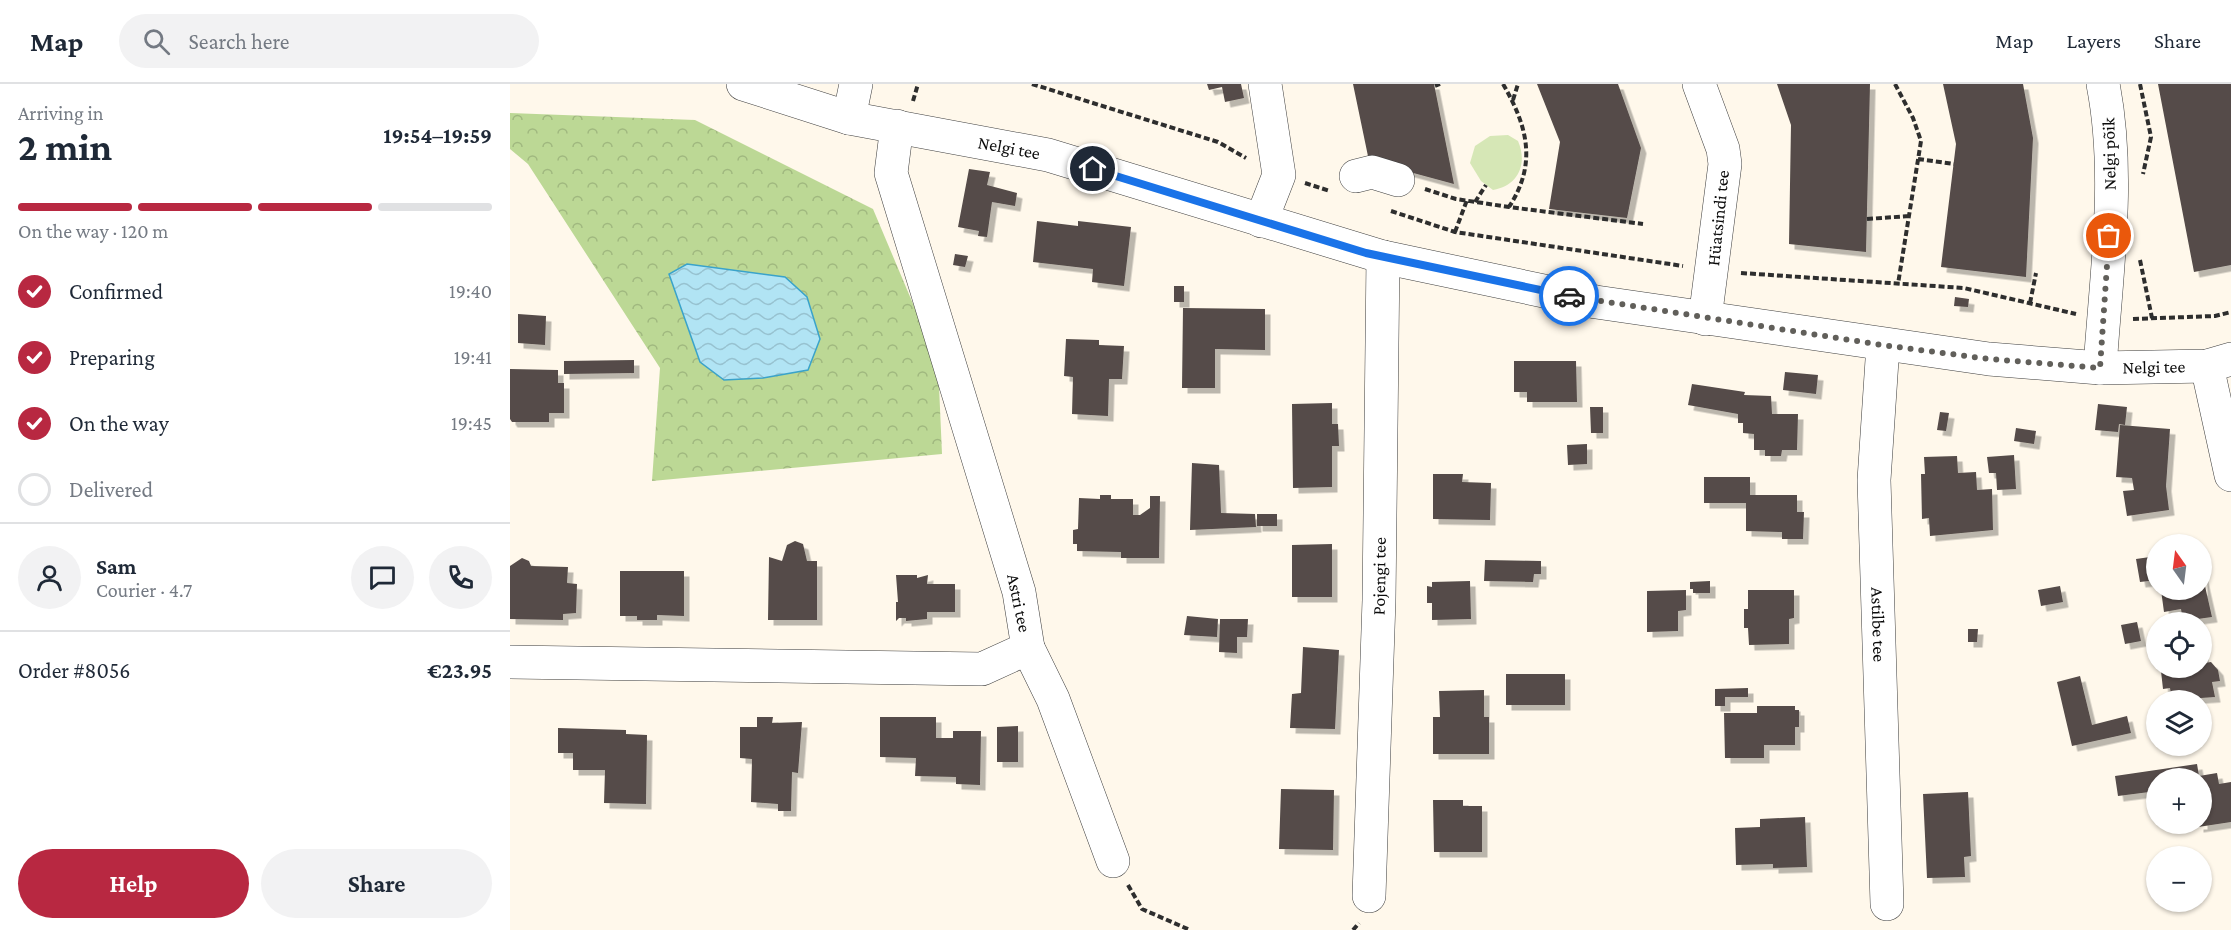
<!DOCTYPE html>
<html lang="en">
<head>
<meta charset="utf-8">
<style>
  body { margin:0; font-family:"Crimson Pro",serif; background:#f2f2f3; color:#1f2937; height:100vh; display:flex; flex-direction:column; font-size:22px; white-space:nowrap }
  * { box-sizing:border-box; margin:0 }
  p { font-size:20px; color:#747a83 }
  .icon { flex:none; width:33px; height:33px; fill:none; stroke:currentColor; stroke-width:2; stroke-linecap:round; stroke-linejoin:round }
  .map { position:relative; flex:1; overflow:hidden }
  .details { display:flex; flex-direction:column; background:#fff; width:510px }
  .details>* { flex:none }
  .needle { width:39px; rotate:346deg }
  .controls { position:absolute; left:1636px; top:450px; display:grid; gap:12px }
  .controls a { display:grid; place-items:center; width:66px; height:66px; border-radius:50%; background:#fff; box-shadow:0 2px 4px #0004; font-size:30px }
  .pin { position:absolute; display:grid; place-items:center; width:51px; height:51px; color:#fff; margin:-26px; border:3px solid #fff; border-radius:50%; box-shadow:0 2px 6px #0007 }
  .courier { position:absolute; display:grid; place-items:center; width:60px; height:60px; margin:-30px; border:4px solid #1a73e8; border-radius:50%; background:#fff; color:#222; box-shadow:0 2px 8px #0007 }
  .summary em { font-style:normal; font-weight:700 }
  .summary div { display:flex; flex-direction:column-reverse }
  .summary { display:flex; align-items:center; justify-content:space-between; height:102px; padding:0 18px }
  h1 { font-size:39px; font-weight:700; line-height:45px }
  .bar { display:grid; grid-template-columns:repeat(4,1fr); gap:9px 6px; align-content:center; height:72px; padding:0 18px }
  .bar i { height:8px; border-radius:4px; background:#e0e1e3 }
  .bar .active { background:#b82841 }
  .bar p { grid-column:span 4 }
  .line { display:flex; align-items:center; gap:15px; padding:0 18px; border-top:2px solid #e0e1e3 }
  .line div { flex:1 }
  .round { display:grid; place-items:center; flex:none; width:63px; height:63px; border-radius:32px; background:#f2f2f3 }
  ol { padding:0 18px; list-style:none }
  li { display:flex; align-items:center; gap:18px; height:66px }
  li p { margin-inline-start:auto }
  li .icon { padding:6px; border-radius:50%; background:#b82841; color:#fff; stroke-width:4 }
  li:last-child { color:#747a83 }
  li i { width:33px; height:33px; border:3px solid #e0e1e3; border-radius:50% }
  .cta { display:flex; gap:12px; margin-top:auto; padding:12px 18px }
  .cta a { flex:1; height:69px; border-radius:36px; background:#b82841; color:#fff; font-size:24px; font-weight:700; line-height:69px; text-align:center }
  .cta a+a { background:#f2f2f3; color:#1f2937 }
  header { display:flex; align-items:center; gap:36px; box-sizing:border-box; height:84px; padding:0 30px; background:#fff; border-bottom:2px solid #e0e1e3 }
  header strong { font-size:28px }
  nav { display:flex; gap:33px; margin-inline-start:auto; font-size:21px }
  .search { width:420px; height:54px; background:#f2f2f3; display:flex; align-items:center; gap:15px; box-sizing:border-box; padding:0 21px; border-radius:33px; color:#747a83; font-size:22px }
  main { display:flex; flex:1; min-height:0 }
  .map>svg:first-child { display:block }
  .grass { fill:#d6e7b6 }
  .forest { fill:url(#forest-crowns) }
  .water { fill:url(#water-waves); stroke:#3aa3ca; stroke-width:1.5 }
  .building { fill:#544b48; filter:url(#shadow) }
  .lines { fill:none; stroke-linecap:round; stroke-linejoin:round }
  .minor-casing { stroke:#3f3f3f; stroke-width:34 }
  .path { stroke:#2e2e2e; stroke-width:4; stroke-dasharray:6 3; stroke-linecap:butt }
  .minor { stroke:#fff; stroke-width:33 }
  .done { stroke:#615f5a; stroke-width:6; stroke-dasharray:0 10.8 }
  .route { stroke:#1a73e8; stroke-width:8 }
  .labels { text-anchor:middle; dominant-baseline:central; stroke-width:6; stroke-linejoin:round; paint-order:stroke }
  .street-label { font-size:18px; fill:#0c0c0c; stroke:#fff }
</style>
</head>
<body>
<header>
<strong>Map</strong>
<div class="search"><svg class="icon" aria-label="search" viewBox="0 0 24 24"><circle cx="10" cy="10" r="6"/><path d="M15 15l6 6"/></svg>Search here</div>
<nav><a>Map</a><a>Layers</a><a>Share</a></nav>
</header>
<main>
<section class="details">
<div class="summary"><div><h1>2 min</h1><p>Arriving in</p></div><em>19:54–19:59</em></div>
<div class="bar"><i class="active"></i><i class="active"></i><i class="active"></i><i></i><p>On the way · 120 m</p></div>
<ol>
<li><svg class="icon" aria-label="check" viewBox="0 0 24 24"><path d="M5 12l5 5 9-10"/></svg>Confirmed<p>19:40</p></li>
<li><svg class="icon" aria-label="check" viewBox="0 0 24 24"><path d="M5 12l5 5 9-10"/></svg>Preparing<p>19:41</p></li>
<li><svg class="icon" aria-label="check" viewBox="0 0 24 24"><path d="M5 12l5 5 9-10"/></svg>On the way<p>19:45</p></li>
<li><i></i>Delivered</li>
</ol>
<div class="line" style="height:108px"><a class="round"><svg class="icon" aria-label="person" viewBox="0 0 24 24"><circle cx="12" cy="8" r="4"/><path d="M4 21q1-7 8-7t8 7"/></svg></a><div><b>Sam</b><p>Courier · 4.7</p></div><a class="round"><svg class="icon" aria-label="chat" viewBox="0 0 24 24"><path d="M4 5h16v11H9l-5 4z"/></svg></a><a class="round"><svg class="icon" aria-label="phone" viewBox="0 0 24 24"><path d="M5 4h4l2 5-3 2q2 4 5 5l2-3 5 2v4C11 20 4 13 5 4z"/></svg></a></div>
<div class="line" style="height:78px"><div>Order #8056</div><b>€23.95</b></div>
<div class="cta"><a>Help</a><a>Share</a></div>
</section>
<div class="map">
<svg width="1721" height="846" viewBox="0 0 1721 846">
  <defs>
    <pattern id="forest-crowns" width="20" height="18" patternUnits="userSpaceOnUse" patternTransform="scale(1.5)"><rect width="20" height="18" fill="#bcd895"/><path d="M2 6a3 3 0 1 1 6 0M12 15a3 3 0 1 1 6 0" fill="none" stroke="#a0b87f"/></pattern>
    <pattern id="water-waves" width="16" height="10" patternUnits="userSpaceOnUse" patternTransform="scale(1.5)"><rect width="16" height="10" fill="#b1e4f4"/><path d="M0 5q4-4 8 0t8 0" fill="none" stroke="#97c2d0"/></pattern>
    <filter id="shadow"><feDropShadow dx="5.5" dy="5.5" stdDeviation="0" flood-color="#0004"/></filter>
  </defs>
  <rect width="100%" height="100%" fill="#fff8eb"/>
  <path class="grass" d="M998 51 1008 57C1018 80 1008 102 983 106L971 97 960 79 965 62 980 52Z"/>
  <path class="forest" d="M0 29 185 36 363 125 428 279 432 370 142 397 150 284 18 80 0 65Z"/>
  <path class="water" d="M177 180 275 193 297 213 310 255 298 286 253 294 214 296 190 278 159 190Z"/>
  <path class="building" d="M697 0H731L734 14 715 18 712 3 699 6Z
    M843 0H924L944 100 859 77Z
    M1027 0H1108L1131 64 1117 134 1039 125 1050 58Z
    M1267 0H1360L1356 168 1279 160 1281 41Z
    M1433 0H1513L1523 54 1516 193 1431 183 1446 60Z
    M1648 0H1721V181L1684 188Z
    M459 85 480 88 477 101 507 109 505 122 482 118 477 153 468 152 469 147 448 143Z
    M527 137 568 142V137L621 143 614 202 582 198 583 185 523 178Z
    M445 170 458 172 455 183 443 181Z
    M664 202H674V218H664Z
    M1445 213 1459 215 1458 223 1444 222Z
    M673 224 755 225V266L705 265V304H672Z
    M8 230 36 232 35 261 8 259Z
    M556 255 589 256V261L614 262 612 295H599L598 332 562 330 563 293 554 292Z
    M124 276V289L54 290V277Z
    M1004 277H1066L1067 318H1017V308H1004Z
    M0 285 48 286V299H54V329H39V338H2L0 335Z
    M1275 288 1308 291 1306 310 1273 306Z
    M1182 300 1235 308 1234 311 1261 312 1262 330H1288L1287 366H1272L1271 372H1255V366H1244V350L1233 349V339H1228V330L1178 321Z
    M822 319V340H828L829 362H822V403L783 404 782 320Z
    M1588 320 1617 323 1615 341 1609 340 1608 348 1585 346Z
    M1080 323H1093V349H1081Z
    M1430 328 1439 329 1436 347 1427 346Z
    M1610 341 1660 345 1656 402 1659 426 1617 432 1613 407 1624 406 1622 394 1606 393Z
    M1506 344 1526 347 1524 360 1504 357Z
    M1077 360V380L1058 381 1057 361Z
    M1504 371 1506 405 1487 406 1486 389H1479L1477 373Z
    M1447 372 1448 389 1466 388 1467 406 1482 405 1483 446 1420 452 1419 434 1412 435 1411 390H1415L1414 373Z
    M682 379 709 381 711 429 745 430 746 443 680 446Z
    M923 390H953L952 398 981 399 980 436 923 435Z
    M1194 393H1240V411H1287V428H1294L1293 455H1272V448L1236 447V419H1194Z
    M590 411H601V415H623V431H630L640 424V412H650L649 474H611V468L567 467V460H563V446L568 445 569 414 590 415Z
    M747 430H767V442H747Z
    M285 457 293 460 297 477H307V536H258L259 473 272 477 277 461Z
    M822 460V513H782V461Z
    M1647 472V496L1630 498 1626 475Z
    M12 474 19 477 21 482 58 483 57 499 67 500 66 529 53 530V536L0 535V482Z
    M975 476 1031 477V490H1024L1023 498 974 497Z
    M110 487H174V532L147 531V536H127V532H110Z
    M1692 489 1702 533 1673 537 1671 525 1654 528 1651 506H1692Z
    M386 491H407V494L418 491 417 500H445V528H417V535L396 537V534H389L386 537V518H388Z
    M960 497 961 535 922 536V519H917V502L922 503V498Z
    M1200 497V509H1183V505H1180V498Z
    M1550 502 1553 518 1531 522 1528 506Z
    M1176 506V526L1168 527V547L1137 548V507Z
    M1238 506H1284V534L1279 535V560L1239 561 1238 544H1234V525H1238Z
    M677 532 708 535 707 553 674 551Z
    M710 535H738L737 553H727V569L709 568Z
    M1627 538 1631 557 1615 560 1611 541Z
    M1458 545H1468L1467 558H1458Z
    M793 563 829 566 825 645 780 644 782 610 791 609Z
    M1692 567 1695 579 1701 578 1708 586 1710 597 1702 598 1705 613 1662 616 1660 604 1653 605 1651 587 1654 584H1692Z
    M996 590H1055V621H996Z
    M1570 592 1582 641 1617 632 1621 649 1562 662 1547 598Z
    M1238 604V613H1215V622H1205V605Z
    M974 606V633H979V670H923V633H930L929 607Z
    M1247 622H1285V626H1289V643H1285V661H1254V674H1215L1214 629H1247Z
    M247 633H263L262 639 292 638 288 689 282 688 281 727H268V720L241 718 242 675 230 674V643H247Z
    M370 633H426V654H443V647H471L470 701 446 700V693L405 692 406 674 370 673Z
    M508 642V678H487V643Z
    M48 644 116 646V650L137 651 136 720 94 719 95 686H63V669H48Z
    M1687 680 1689 692 1707 689 1709 700 1721 698V738L1688 743V740H1692V694H1647V707L1608 712 1605 692Z
    M771 705 824 706 823 766 769 765Z
    M1458 708 1461 772 1454 773 1455 793 1417 794 1413 710Z
    M923 716H953V722H972V768H924Z
    M1295 733 1297 783 1263 784V780L1226 781 1225 744 1250 743V735Z"/>
  <g class="lines">
    <g class="minor-casing">
      <g id="minor">
        <path id="s1" d="M233 0 339 34 538 71 873 173 1086 218 1479 275 1590 284 1697 282 1721 275"/>
        <path d="M1189 0 1213 65 1215 80 1195 235"/>
        <path d="M339 34 346 0"/>
        <path d="M846 92 862 88 888 96"/>
        <path d="M751 137 769 91 755 0"/>
        <path id="s2" d="M1373 261 1364 396 1377 820"/>
        <path d="M1697 282 1721 391"/>
        <path d="M1590 284C1596 191 1611 92 1593 0"/>
        <path d="M518 564 543 615 603 777"/>
        <path d="M0 578 472 585 518 564 509 508 381 89 387 42"/>
        <path id="s3" d="M859 812 869 516 873 173"/>
      </g>
    </g>
    <path class="path" d="M522 0 708 58 736 74
      M993 0C1018 43 1027 80 999 123L1133 140
      M1385 0 1403 34 1411 57 1388 200
      M1630 0 1641 53 1633 90
      M925 2 930 0
      M1003 16 1008 0
      M403 17 408 0
      M1408 75 1444 80
      M795 99 820 107
      M915 105 946 115 999 123
      M965 118 976 101
      M881 127 945 148 1173 182
      M1357 135 1400 132
      M945 148 957 116
      M1630 176 1642 234
      M1231 189 1454 204 1566 230
      M1520 219 1526 189
      M1623 235 1705 232 1721 228
      M618 801 632 825 680 846
      M843 846 849 839"/>
    <use href="#minor" class="minor"/>
  </g>
  <g class="lines">
    <path class="done" d="M1059 212 1372 261 1479 275 1590 284 1599 152"/>
    <path class="route" d="M583 85 856 169 1059 212"/>
  </g>
  <g class="labels">
    <g class="street-label">
      <text stroke="none"><textPath href="#s1" startOffset="274">Nelgi tee</textPath></text>
      <text transform="translate(1599 70) rotate(-91)">Nelgi põik</text>
      <text transform="translate(1208 134) rotate(-84)">Hüatsindi tee</text>
      <text stroke="none"><textPath href="#s1" startOffset="1444">Nelgi tee</textPath></text>
      <text stroke="none"><textPath href="#s3" startOffset="320">Pojengi tee</textPath></text>
      <text transform="translate(509 519) rotate(78)">Astri tee</text>
      <text stroke="none"><textPath href="#s2" startOffset="280">Astilbe tee</textPath></text>
    </g>
  </g>
</svg>
<div class="controls">
<a><svg class="needle" viewBox="-14 -14 28 28"><path d="M0-13l5 13h-10z" fill="#e53935"/><path d="M0 13l5-13h-10z" fill="#747a83"/></svg></a>
<a><svg class="icon" aria-label="locate" viewBox="0 0 24 24"><circle cx="12" cy="12" r="6"/><path d="M12 2v4M12 18v4M2 12h4M18 12h4"/></svg></a>
<a><svg class="icon" aria-label="layers" viewBox="0 0 24 24"><path d="M12 4l9 5-9 5-9-5zM3 14l9 5 9-5"/></svg></a>
<a>+</a>
<a>−</a>
</div>
<div class="pin" style="left:1599px;top:152px;background:#ea580c"><svg class="icon" aria-label="bag" viewBox="0 0 24 24"><path d="M5 8h14l-1 12H6zM9 8a3 3 0 0 1 6 0"/></svg></div>
<div class="pin" style="left:583px;top:85px;background:#1f2937"><svg class="icon" aria-label="home" viewBox="0 0 24 24"><path d="M3 11l9-7 9 7M6 9v11h12V9"/></svg></div>
<div class="courier" style="left:1059px;top:212px"><svg class="icon" aria-label="car" viewBox="0 0 24 24"><path d="M5 17H2v-5l4-1 3-4h7l3 4 3 1v5h-3M9 17h6M6 11h13"/><circle cx="7" cy="17" r="2"/><circle cx="17" cy="17" r="2"/></svg></div>
</div>
</main>
</body>
</html>
